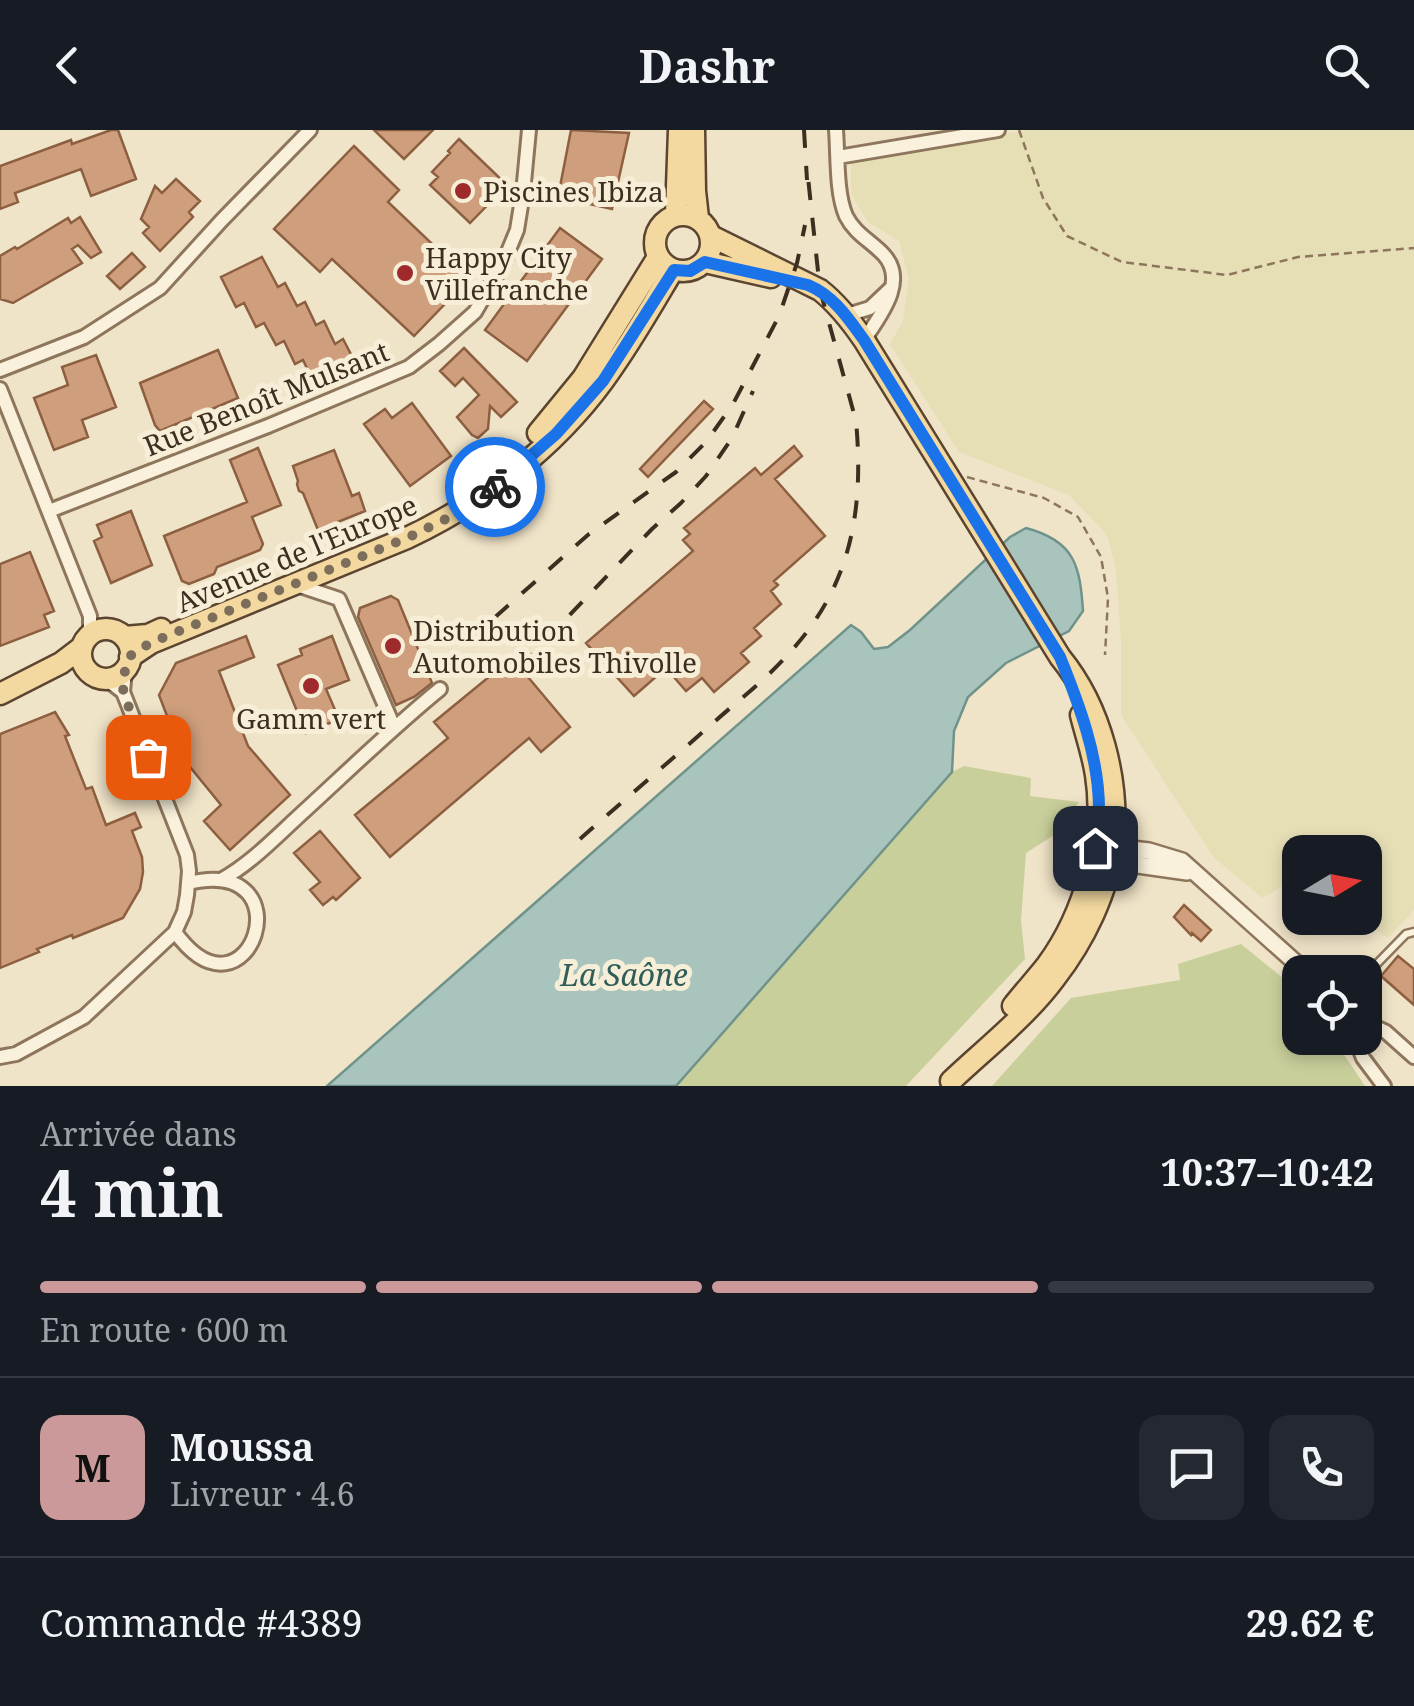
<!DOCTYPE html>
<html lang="fr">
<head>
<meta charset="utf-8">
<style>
  body { margin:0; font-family:"Noto Serif",serif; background:#242831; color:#f1f3f6; height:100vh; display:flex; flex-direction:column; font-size:38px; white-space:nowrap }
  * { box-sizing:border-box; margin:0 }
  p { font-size:32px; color:#9ea1a6 }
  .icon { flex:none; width:55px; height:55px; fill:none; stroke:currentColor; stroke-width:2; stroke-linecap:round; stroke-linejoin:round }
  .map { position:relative; height:956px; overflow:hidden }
  .sheet { display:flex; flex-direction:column; background:#171b24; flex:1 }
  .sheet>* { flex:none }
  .needle { width:65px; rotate:80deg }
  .fabs { position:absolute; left:1282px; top:705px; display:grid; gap:20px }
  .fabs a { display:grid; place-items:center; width:100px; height:100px; border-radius:20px; background:#171b24; box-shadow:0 5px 15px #0003; font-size:50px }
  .pin { position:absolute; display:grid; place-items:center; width:85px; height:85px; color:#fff; margin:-42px; border-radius:20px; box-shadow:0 5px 15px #0006 }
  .courier { position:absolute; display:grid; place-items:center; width:100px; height:100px; margin:-50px; border:8px solid #1a73e8; border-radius:50%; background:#fff; color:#222; box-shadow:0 2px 12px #0007 }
  .overview em { font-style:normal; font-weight:700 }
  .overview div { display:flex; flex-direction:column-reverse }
  .overview { display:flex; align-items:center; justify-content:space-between; height:170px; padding:0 40px }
  h1 { font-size:65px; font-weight:700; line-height:75px }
  .bar { display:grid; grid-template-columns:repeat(4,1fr); gap:15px 10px; align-content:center; height:120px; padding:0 40px }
  .bar i { height:12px; border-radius:8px; background:#363941 }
  .bar .active { background:#cc999b }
  .bar p { grid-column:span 4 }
  .line { display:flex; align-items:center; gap:25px; padding:0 40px; border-top:2px solid #363941 }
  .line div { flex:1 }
  .round { display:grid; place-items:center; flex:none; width:105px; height:105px; border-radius:20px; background:#242831 }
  header { display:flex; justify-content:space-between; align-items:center; height:130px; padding:0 40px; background:#171b24; font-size:45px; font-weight:700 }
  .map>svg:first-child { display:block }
  .farmland { fill:#e6deb5 }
  .green { fill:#c9cf9b }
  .water { fill:#a9c4bc; stroke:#6f938a; stroke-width:2.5 }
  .building { fill:#cf9f7d; stroke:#8d5f41; stroke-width:2.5 }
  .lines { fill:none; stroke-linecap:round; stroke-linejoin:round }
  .service-casing { stroke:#8d765c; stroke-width:11 }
  .minor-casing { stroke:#8d765c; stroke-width:18 }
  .tertiary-casing { stroke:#8d765c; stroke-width:20 }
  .primary-casing { stroke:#5b4430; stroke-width:25 }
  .path { stroke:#8d765c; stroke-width:2.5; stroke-dasharray:8 5; stroke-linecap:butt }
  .service { stroke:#faf1dc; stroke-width:6 }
  .minor { stroke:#faf1dc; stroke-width:12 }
  .tertiary { stroke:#faf1dc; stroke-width:15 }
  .primary { stroke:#f3d9a0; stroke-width:20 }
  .rail { stroke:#3d2e20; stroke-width:4; stroke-dasharray:18 18; stroke-linecap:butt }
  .done { stroke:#7c6e5b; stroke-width:10; stroke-dasharray:0 18 }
  .route { stroke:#1a73e8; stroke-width:12 }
  .poi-dot { fill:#9e2a2b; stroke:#f7eed8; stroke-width:4 }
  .labels { text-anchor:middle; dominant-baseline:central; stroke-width:10; stroke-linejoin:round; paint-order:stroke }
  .poi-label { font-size:28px; fill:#3d2e20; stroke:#f7eed8; text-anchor:start }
  .street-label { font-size:28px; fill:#3d2e20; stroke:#f7eed8 }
  .water-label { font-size:30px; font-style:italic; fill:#2f5d5a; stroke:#f7eed8 }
</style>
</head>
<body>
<header><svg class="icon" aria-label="back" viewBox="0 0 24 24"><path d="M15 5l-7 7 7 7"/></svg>Dashr<svg class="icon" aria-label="search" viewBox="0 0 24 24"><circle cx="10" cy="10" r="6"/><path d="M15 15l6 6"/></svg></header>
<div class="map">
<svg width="1414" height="956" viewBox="0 0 1414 956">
  <rect width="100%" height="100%" fill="#f0e4c8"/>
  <path class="farmland" d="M1027 0H1414V780L1388 808 1355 788H1365V722H1300V754L1292 750 1263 768 1214 728 1121 585V512L1116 439 1107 405 1069 365 959 322 890 214 903 191 909 149 899 111 868 92 851 64V33Z"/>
  <path class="green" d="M964 636 1031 648 1030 666 1079 672 1054 705 1026 723 1021 790 1025 829 906 956H676L952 642Z
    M1241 814 1300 862V908H1333L1365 956H992L1071 868 1180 850 1178 834Z"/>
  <path class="water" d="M1026 398C1075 411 1080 436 1083 481L1069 501 1006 533 968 567 954 601 952 642 676 956H327L851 495 861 502 874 519 888 517 910 500 1010 407Z"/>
  <path class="building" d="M111 0H118L136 49 91 66 81 39 15 63 18 72 0 79V36L71 10 72 14Z
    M374 0H433L404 29Z
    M571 0 629 3 612 79 558 67Z
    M459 9 507 55 470 93 430 55 438 47 432 42 450 23 448 21Z
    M354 16 399 60 388 72 469 149 414 206 332 129 320 142 274 99Z
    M176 49 200 71 189 82 193 87 160 121 143 103 149 97 141 89 155 56 162 63Z
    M80 87 101 122 91 128 78 115 72 119 82 133 13 173 0 169V126L15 117 17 119 68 88 71 93Z
    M560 98 602 129 527 231 485 200Z
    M132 123 145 137 120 159 107 146Z
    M262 127 278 157 285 153 297 176 305 172 316 195 324 191 335 214 343 209 355 232 314 253 303 230 295 234 284 211 276 215 264 193 256 197 244 173 236 177 221 147Z
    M464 218 517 272 501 287 490 276 488 299 478 308 472 305 457 287 479 265 463 248 455 256 440 241Z
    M218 220 238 268 160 301 155 295 140 253Z
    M96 225 116 277 82 290 88 307 54 320 34 268 68 255 62 237Z
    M704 271 713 279 648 347 640 339Z
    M412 273 451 326 410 356 364 294 385 279 392 288Z
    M794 316 802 326 775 349 825 406 774 451 778 455 771 461 781 474 754 498 761 506 741 523 749 532 714 562 702 548 686 561 666 538 634 566 586 513 693 421 683 410 690 404 684 398 755 338 761 345Z
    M258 318 281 375 252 387 263 414 260 420 217 437 214 444 189 454 182 451 164 406 247 372 230 330Z
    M334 320 352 366 359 363 365 381 318 400 303 363 299 361 297 354 298 351 293 336Z
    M131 381 152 435 111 453 94 411 102 407 97 395Z
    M30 422 54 481 44 485 49 497 0 516V434Z
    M391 466 398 470 432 553 414 567 396 575 358 487 360 478Z
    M246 506 254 527 219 541 248 616 290 665 230 720 204 691 221 675 190 637 187 638 159 565 176 533Z
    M332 506 349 550 326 559 339 589 306 603 278 535 302 525 300 519Z
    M512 528 570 597 541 622 529 608 390 727 355 685 448 608 434 592Z
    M55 582 69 605 65 606 86 659 92 657 106 695 135 683 141 697 132 701 142 727 143 742 140 759 123 788 73 808 72 805 37 819 39 822 0 838V604Z
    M320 701 360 748 336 770 333 767 323 775 310 760 320 752 294 723Z
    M1184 775 1211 800 1201 811 1192 803 1191 805 1174 787Z
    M1398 826 1414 839V875L1381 846Z"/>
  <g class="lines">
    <g class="service-casing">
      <path id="service" d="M1365 846 1406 804 1414 802"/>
    </g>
    <g class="minor-casing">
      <path id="minor" d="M836 0C838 25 836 63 846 86 855 104 871 111 884 125 908 152 879 187 864 210
        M838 27 998 0
        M847 185 870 178 891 158
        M0 240 84 207 160 158 222 90 310 0
        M0 259 90 486V505
        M49 381 268 296 409 237 439 214 475 182 503 134 517 100 523 63 529 0
        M294 454 339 469 394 597
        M106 549 123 562
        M221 750C250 734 275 708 300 685 346 643 391 599 440 559
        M175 802C249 904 309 724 188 753
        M1365 892 1386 902 1414 927
        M1355 908 1363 928 1384 956
        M0 927 16 924 84 887 175 802 184 782 187 765 189 741 187 725 123 562 125 540"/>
    </g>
    <g class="tertiary-casing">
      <path id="tertiary" d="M1113 717 1149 721 1182 731 1306 842
        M1110 731 1187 742"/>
    </g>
    <g class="primary-casing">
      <path id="primary" d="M694 0 695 61 698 88
        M655 113a28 28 0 1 1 56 0a28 28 0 1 1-56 0Z
        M676 85 679 0
        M711 106 820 160C838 174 851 191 864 210L1060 527C1101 577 1120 651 1113 715 1109 761 1083 812 1055 848 1026 887 986 918 951 951
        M705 132 771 147
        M538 303 583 248 658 127
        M81 524a25 25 0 1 1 50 0a25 25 0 1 1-50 0Z
        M124 507 148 505 161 499
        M130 527 151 513 407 408C483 372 553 319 603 251 629 216 651 177 673 140
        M0 564 61 533 82 517
        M1013 876C1024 862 1036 849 1047 835 1085 783 1106 708 1096 645 1093 625 1086 605 1081 585"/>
    </g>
    <path class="path" d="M1019 0 1043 68 1067 106 1122 132 1227 145 1298 127 1414 118
      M967 347 1044 368 1078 387 1101 427 1108 468 1105 525"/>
    <use href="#service" class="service"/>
    <use href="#minor" class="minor"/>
    <use href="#tertiary" class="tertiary"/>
    <use href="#primary" class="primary"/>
    <path class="rail" d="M804 0 807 50
      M468 511 589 404 676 342 706 312 733 274 779 186 797 133 805 95
      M520 537 652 399 681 373 706 346 732 308 753 261
      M580 709C624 670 669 632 713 593 740 569 769 547 792 520 852 453 864 378 856 291L820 160 807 38"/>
  </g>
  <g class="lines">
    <path class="done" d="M148 627 123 562 125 540 130 526 150 513 407 408 448 388 495 357"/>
    <path class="route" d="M495 357 556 304 603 251 674 140 690 141 705 132 808 155C834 166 848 188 864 210L1060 527C1079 574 1099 627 1099 679 1099 692 1096 705 1095 718"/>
  </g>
  <g class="poi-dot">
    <circle cx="463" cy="61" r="10"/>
    <circle cx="405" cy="143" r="10"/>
    <circle cx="393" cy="516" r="10"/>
    <circle cx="311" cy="556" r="10"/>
  </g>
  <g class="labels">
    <g class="poi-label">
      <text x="483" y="61">Piscines Ibiza</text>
      <text x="425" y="127">Happy City<tspan x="425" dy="32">Villefranche</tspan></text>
      <text x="413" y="500">Distribution<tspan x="413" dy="32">Automobiles Thivolle</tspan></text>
      <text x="311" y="588" text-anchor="middle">Gamm vert</text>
    </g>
    <g class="street-label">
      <text transform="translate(266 268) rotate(-22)">Rue Benoît Mulsant</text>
      <text transform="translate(296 423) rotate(-23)">Avenue de l'Europe</text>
    </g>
    <g class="water-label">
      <text x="624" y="844">La Saône</text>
    </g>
  </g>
</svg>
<div class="fabs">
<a><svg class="needle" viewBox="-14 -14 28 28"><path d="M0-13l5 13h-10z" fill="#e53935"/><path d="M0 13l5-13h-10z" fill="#9ea1a6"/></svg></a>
<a><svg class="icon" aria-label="locate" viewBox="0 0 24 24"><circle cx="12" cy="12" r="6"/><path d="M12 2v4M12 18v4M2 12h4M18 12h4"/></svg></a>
</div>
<div class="pin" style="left:148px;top:627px;background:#ea580c"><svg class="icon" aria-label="bag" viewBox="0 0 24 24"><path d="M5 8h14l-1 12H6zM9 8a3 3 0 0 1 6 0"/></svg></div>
<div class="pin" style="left:1095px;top:718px;background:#1f2937"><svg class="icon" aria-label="home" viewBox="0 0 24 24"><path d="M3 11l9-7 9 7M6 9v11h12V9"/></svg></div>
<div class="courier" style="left:495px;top:357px"><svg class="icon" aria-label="bike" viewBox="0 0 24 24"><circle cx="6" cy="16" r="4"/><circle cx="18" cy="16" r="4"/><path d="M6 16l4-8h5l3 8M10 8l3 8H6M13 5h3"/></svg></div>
</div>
<section class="sheet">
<div class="overview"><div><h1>4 min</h1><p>Arrivée dans</p></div><em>10:37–10:42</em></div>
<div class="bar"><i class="active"></i><i class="active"></i><i class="active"></i><i></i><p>En route · 600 m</p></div>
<div class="line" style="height:180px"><b class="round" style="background:#cc999b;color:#111">M</b><div><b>Moussa</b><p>Livreur · 4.6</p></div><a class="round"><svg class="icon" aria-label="chat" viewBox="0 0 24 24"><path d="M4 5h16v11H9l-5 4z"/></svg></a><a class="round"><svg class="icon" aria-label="phone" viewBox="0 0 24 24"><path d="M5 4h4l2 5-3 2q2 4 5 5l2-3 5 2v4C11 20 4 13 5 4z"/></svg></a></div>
<div class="line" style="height:130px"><div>Commande #4389</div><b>29.62 €</b></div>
</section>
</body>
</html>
